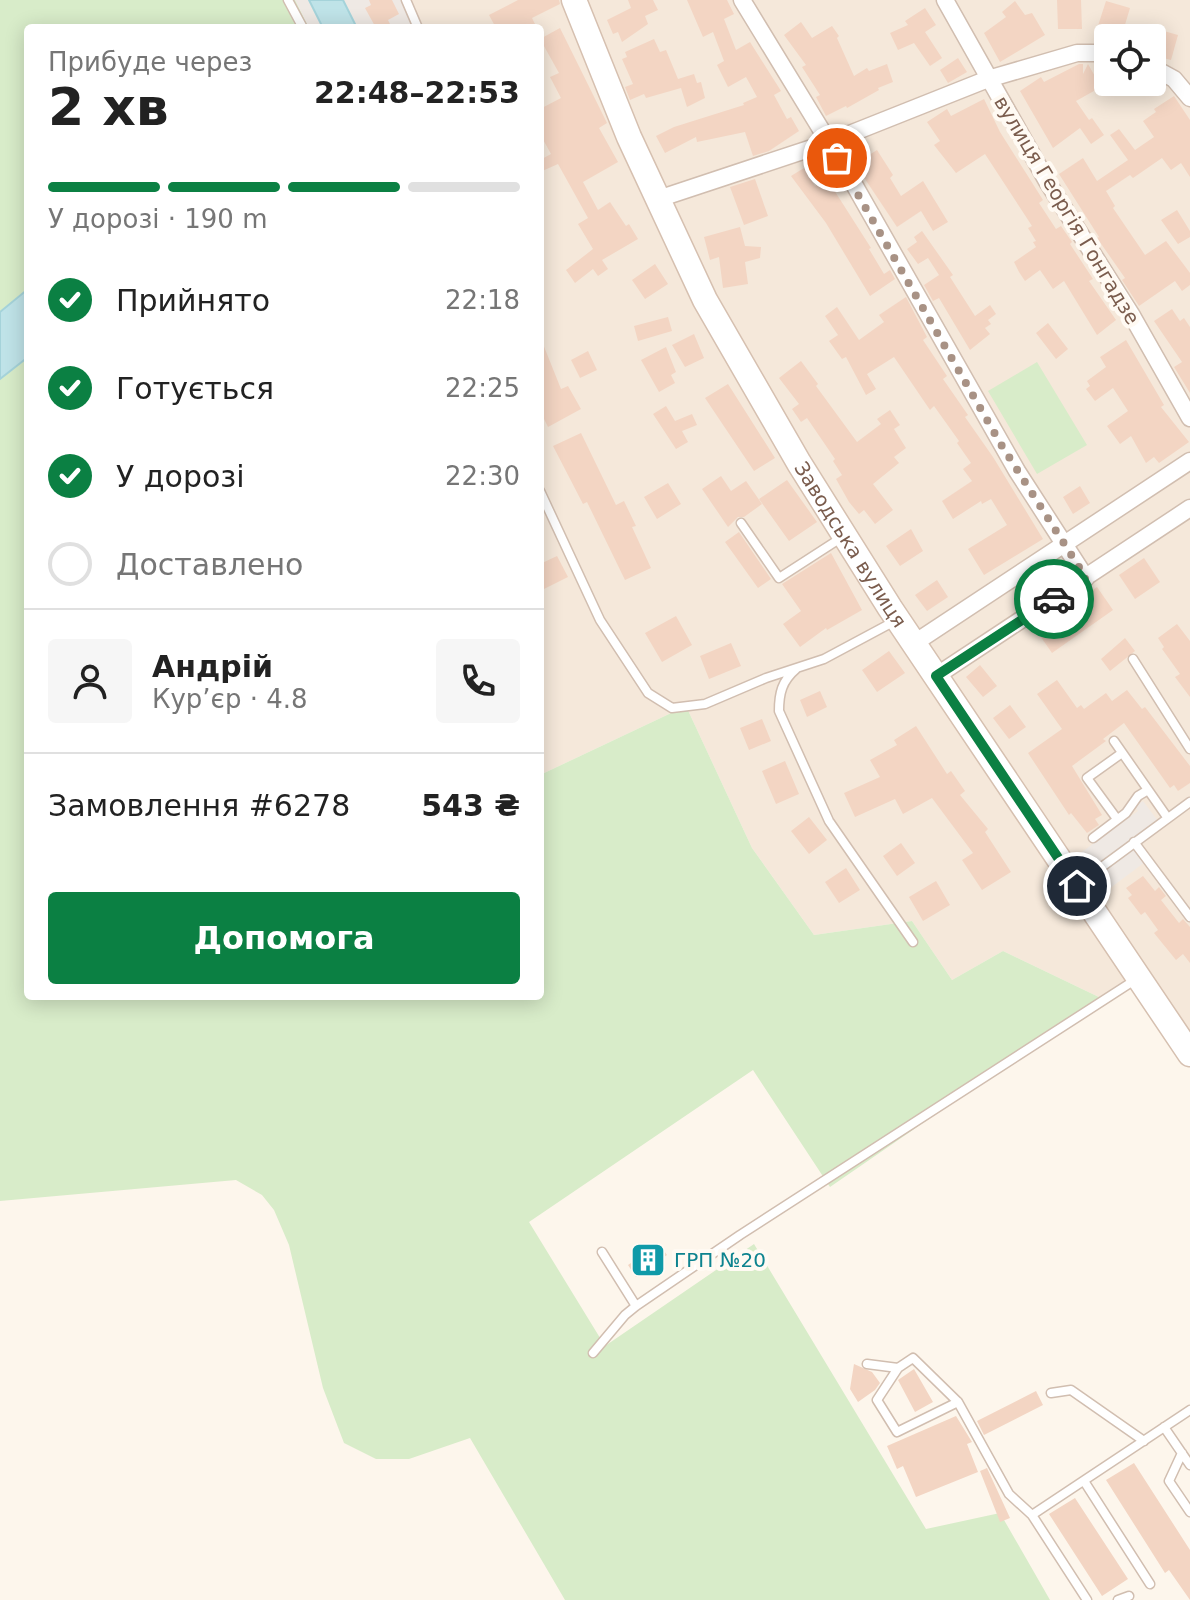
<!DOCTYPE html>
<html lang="uk">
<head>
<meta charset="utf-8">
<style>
  body { margin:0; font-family:"DejaVu Sans",sans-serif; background:#f6f6f6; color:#222; height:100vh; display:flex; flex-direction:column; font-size:30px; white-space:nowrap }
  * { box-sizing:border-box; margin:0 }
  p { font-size:26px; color:#767676 }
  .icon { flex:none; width:44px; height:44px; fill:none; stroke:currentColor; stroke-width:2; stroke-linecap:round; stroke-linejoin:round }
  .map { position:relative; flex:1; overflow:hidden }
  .details { position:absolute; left:24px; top:24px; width:520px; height:976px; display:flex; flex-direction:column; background:#fff; border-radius:8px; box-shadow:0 4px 20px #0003 }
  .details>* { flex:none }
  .tools { position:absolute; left:1094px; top:24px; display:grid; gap:16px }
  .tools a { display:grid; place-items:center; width:72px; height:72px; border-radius:8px; background:#fff; box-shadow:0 4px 20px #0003; font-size:40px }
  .pin { position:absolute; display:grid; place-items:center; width:68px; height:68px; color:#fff; margin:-34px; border:4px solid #fff; border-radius:50%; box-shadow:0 2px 8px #0007 }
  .courier { position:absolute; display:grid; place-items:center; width:80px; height:80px; margin:-40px; border:6px solid #0b8043; border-radius:50%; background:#fff; color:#222; box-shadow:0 2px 10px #0007 }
  .headline em { font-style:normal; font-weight:700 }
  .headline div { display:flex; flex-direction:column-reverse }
  .headline { display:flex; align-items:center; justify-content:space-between; height:136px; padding:0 24px }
  h1 { font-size:52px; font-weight:700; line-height:60px }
  .bar { display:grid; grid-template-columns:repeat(4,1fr); gap:12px 8px; align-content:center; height:96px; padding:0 24px }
  .bar i { height:10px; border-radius:6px; background:#e0e0e0 }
  .bar .on { background:#0b8043 }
  .bar p { grid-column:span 4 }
  .line { display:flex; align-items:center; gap:20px; padding:0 24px; border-top:2px solid #e0e0e0 }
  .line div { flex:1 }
  .round { display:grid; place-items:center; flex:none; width:84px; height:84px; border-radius:8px; background:#f6f6f6 }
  ol { padding:0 24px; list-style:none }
  li { display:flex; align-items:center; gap:24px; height:88px }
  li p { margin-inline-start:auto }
  li .icon { padding:8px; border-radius:50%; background:#0b8043; color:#fff; stroke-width:4 }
  li:last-child { color:#767676 }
  li i { width:44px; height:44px; border:4px solid #e0e0e0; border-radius:50% }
  .primary-button { display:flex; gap:16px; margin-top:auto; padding:16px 24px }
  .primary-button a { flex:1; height:92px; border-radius:8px; background:#0b8043; color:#fff; font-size:32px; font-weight:700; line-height:92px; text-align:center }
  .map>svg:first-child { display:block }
  .residential { fill:#f5e8da; fill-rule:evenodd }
  .industrial { fill:#efe9e4 }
  .green { fill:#d8ecc9 }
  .water { fill:#bfe3e8; stroke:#a5d3da; stroke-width:2 }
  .building { fill:#f3d5c3 }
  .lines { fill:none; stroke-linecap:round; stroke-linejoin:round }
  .service-casing { stroke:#d1beb0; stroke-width:11 }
  .minor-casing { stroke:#d1beb0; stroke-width:19 }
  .secondary-casing { stroke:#d6c0b0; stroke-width:27 }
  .service { stroke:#fff; stroke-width:8 }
  .minor { stroke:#fff; stroke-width:16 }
  .secondary { stroke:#fff; stroke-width:24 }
  .done { stroke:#a89285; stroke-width:8; stroke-dasharray:0 14.4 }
  .route { stroke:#0b8043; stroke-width:10 }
  .labels { text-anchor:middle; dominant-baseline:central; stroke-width:8; stroke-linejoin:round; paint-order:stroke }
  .street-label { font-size:20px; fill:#7a5c4d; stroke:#fffaf3 }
  .culture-label { font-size:20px; fill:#0d838f; stroke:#fffaf3; text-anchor:start }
</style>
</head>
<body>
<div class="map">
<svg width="1190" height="1600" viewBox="0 0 1190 1600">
  <rect width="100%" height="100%" fill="#fdf6ec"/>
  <path class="residential" d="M410 0H1190V1047L1140 975 1103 999 1003 951 952 980 912 921 814 935 752 848 686 706 540 775V28H424ZM1108 38H1152V82H1108Z"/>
  <path class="industrial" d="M295 0H410L424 28H309Z
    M1143 801 1158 821 1086 873 1075 857 1138 811 1135 806Z
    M1135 848 1145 862 1097 898 1087 885Z"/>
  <path class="green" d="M0 0H295L309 28H28V289L0 312Z
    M28 357V996H540V775L686 706 752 848 814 935 912 921 952 980 1003 951 1103 999 830 1187 753 1070 529 1222 605 1346 754 1244 926 1529 1000 1513 1050 1600H565L470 1438 409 1459H376L344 1443 323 1388 289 1245 274 1210 262 1195 236 1180 0 1201V379Z
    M1037 362 1087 445 1037 474 988 391Z"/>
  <path class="water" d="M309 0H343L357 28H323Z
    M28 289V357L0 379V312Z"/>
  <path class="building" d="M369 0H392L399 14 388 20 392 28H376L365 8 371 5Z
    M518 0H559L560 4 532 18 537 28H496L489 15Z
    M628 0H653L658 10 645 16 648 24 622 42 618 32 613 34 607 20 631 8Z
    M687 0H727L734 14 724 19 736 50 750 42 781 91 774 95 787 119 791 117 799 131 769 151 753 156 745 132 697 142 696 137 665 153 656 136 674 127 744 105 743 103 757 97 746 77 728 87 717 65 724 61 713 32 703 37Z
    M1057 0H1081L1082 29H1058Z
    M1015 1 1025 15 1032 13 1045 35 1000 62 984 33 1006 17 1002 12Z
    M1106 1 1130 8 1121 38 1095 35Z
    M925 8 936 25 925 32 942 58 930 66 914 43 898 50 890 33 908 25 905 21Z
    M801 22 812 38 832 26 839 36 837 38 854 76 867 68 869 71 887 64 893 82 878 88 879 90 847 108 846 106 826 116 816 97 820 95 802 67 806 65 784 35Z
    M560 28 607 123 599 128 618 162 583 182 598 210 610 202 626 226 629 224 638 239 602 260 608 269 598 276 593 269 575 283 566 270 593 249 578 224 588 218 558 164 540 172V160L551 154 540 134V109L561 98 550 77 559 73 540 39Z
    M1157 29 1178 35 1171 60 1152 55Z
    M654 39 660 52 666 50 678 79 694 74 697 83 701 82 705 98 687 107 681 88 646 98 644 94 630 100 625 87 633 84 622 59 627 57 625 52Z
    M958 58 967 72 948 83 940 70Z
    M1079 64H1083V74L1088 64 1101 87 1076 101 1089 120 1092 118 1104 135 1091 144 1080 128 1053 148 1020 91 1041 77 1044 82Z
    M1174 96 1190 120V177L1181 163 1171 170 1162 158 1133 178 1130 175 1106 191 1115 206 1113 208 1145 255 1166 241 1190 273V285L1182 291 1175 281 1139 306 1122 280 1125 278 1097 238 1099 237 1059 174 1083 158 1097 181 1128 160 1110 135 1119 129 1135 150 1154 137 1143 121 1156 112 1154 109Z
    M984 99 1000 132 1043 200 1039 203 1056 229 1061 226 1072 242 1070 244 1093 279 1089 281 1116 320 1097 335 1064 281 1053 289 1040 270 1025 281 1019 272 1014 262 1036 247 1033 242 1036 241 1028 228 1032 226 985 154 956 173 934 145 940 141 927 122 947 109 951 116Z
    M877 150 893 175 890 178 901 196 923 181 948 222 933 231 921 211 897 227 855 164Z
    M804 168 815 186 827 179 871 248 869 249 884 274 890 270 895 279 870 296 826 223 791 176Z
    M755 179 768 216 744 225 730 187Z
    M1177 210 1190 231V237L1178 244 1161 220Z
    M740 227 745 246 761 247 760 258 745 262 748 284 723 288 719 257 710 260 704 237Z
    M922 231 953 275 950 277 975 316 990 305 996 314 988 320 991 324 985 328 990 334 970 350 939 298 933 301 924 285 939 275 928 258 918 264 907 249 917 242 914 237Z
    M655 264 668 284 645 299 632 280Z
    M906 297 927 337 923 340 947 376 943 379 968 415 965 417 993 457 1043 539 984 575 968 549 1007 525 991 499 982 504 981 501 953 519 942 501 972 481 963 469 971 463 957 443 959 441 934 406 930 410 894 357 867 374 876 389 866 395 846 357 842 359 829 341 838 335 825 316 837 307 859 340 884 322 879 315Z
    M1172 309 1180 321 1184 318 1190 327V393L1174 367 1182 362 1154 321Z
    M668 317 672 331 638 341 634 326Z
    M1048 323 1068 349 1056 359 1036 333Z
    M694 334 704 358 685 367 672 345Z
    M541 339 561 389 568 386 581 409 548 427 540 411Z
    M1126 340 1164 405 1161 407 1189 442 1159 463 1154 457 1146 463 1131 436 1120 444 1107 426 1128 411 1113 388 1095 401 1086 389 1090 386 1087 381 1106 367 1100 357Z
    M666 347 676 372 671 375 675 383 659 392 641 360Z
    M588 351 597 370 580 378 571 360Z
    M801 361 818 384 816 386 857 442 881 424 877 419 890 410 900 425 894 429 906 448 894 457 899 463 873 484 893 510 875 524 864 510 859 514 849 502 836 479 842 475 833 461 835 459 807 418 801 422 792 409 799 404 779 378Z
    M728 384 775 458 754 471 705 398Z
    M666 406 675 421 692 414 697 425 682 431 688 442 676 449 653 414Z
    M581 433 616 505 624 501 636 526 632 527 651 568 625 580 587 502 583 504 553 446Z
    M721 476 731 491 746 481 762 504 744 517H738L728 527 702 489Z
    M787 480 817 522 789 541 759 499Z
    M668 483 681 504 657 519 644 497Z
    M1080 486 1090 503 1073 514 1063 497Z
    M911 529 923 551 900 566 886 546Z
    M739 532 771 579 758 588 725 542Z
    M831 553 862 610 827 630 826 628 800 647 783 624 801 611 782 584Z
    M557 556 568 577 540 591V564Z
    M1144 558 1160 582 1135 599 1119 575Z
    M937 580 948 597 927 611 915 595Z
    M1097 587 1113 610 1052 653 1036 630Z
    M676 616 692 645 662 662 645 633Z
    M1177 624 1190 641V697L1175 677 1180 674 1162 649 1164 647 1158 638Z
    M1125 638 1135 651 1110 671 1101 659Z
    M731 643 741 666 709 679 700 656Z
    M889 651 905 673 877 692 862 670Z
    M980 665 997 686 983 697 966 677Z
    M1057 680 1077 708 1081 705 1084 709 1106 693 1112 701 1127 690 1142 709 1145 707 1190 766V783L1178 791 1174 785 1170 788 1124 723 1103 739 1106 741 1072 766 1102 815 1095 819 1099 825 1087 833 1071 813 1069 815 1028 753 1062 729 1037 694Z
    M820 691 827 707 807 717 800 700Z
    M1010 705 1026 727 1009 739 993 718Z
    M762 719 771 741 749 750 740 728Z
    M916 726 947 774 951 771 965 791 960 795 988 829 985 832 1011 872 982 890 962 860 973 853 932 798 903 814 895 799 855 817 844 793 880 777 870 760 897 745 894 740Z
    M785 761 799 794 776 804 762 771Z
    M809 817 827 840 809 854 791 831Z
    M901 843 915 863 897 876 883 856Z
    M846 868 860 890 839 903 825 882Z
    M1143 876 1155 891 1159 887 1166 896 1161 900 1179 923 1183 919 1190 927V963L1183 954 1176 960 1154 933 1158 930 1145 912 1141 915 1128 898 1132 895 1126 888Z
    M936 881 950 905 923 921 909 897Z
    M659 1244 667 1255 636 1277 628 1265Z
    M854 1364 872 1372 880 1383 875 1390 858 1402 850 1389Z
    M914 1369 933 1402 915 1412 898 1380Z
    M1036 1391 1043 1405 984 1435 977 1421Z
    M956 1416 972 1442 967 1444 978 1472 916 1497 903 1466 897 1469 887 1446Z
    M1134 1463 1190 1550V1600L1169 1570 1165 1573 1106 1480Z
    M987 1468 1010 1518 1000 1522 980 1471Z
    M1075 1498 1128 1579 1102 1596 1049 1514Z"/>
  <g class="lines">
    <g class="service-casing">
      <path id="service" d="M288 0 303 28
        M406 0 418 28
        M540 491 600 620 648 693 672 708 705 704 766 678 824 659 895 621
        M741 523 779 578 844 536
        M1133 659 1190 749
        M796 669C782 681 779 693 779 711L829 821 913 942
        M1114 741 1167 817
        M1117 819 1087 778 1122 753
        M1093 838 1126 813 1138 796 1148 790
        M1134 842 1190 917
        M1080 883 1190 802
        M602 1252 636 1306
        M593 1353 625 1315 636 1306 740 1235 1138 978
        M867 1364 898 1368
        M1051 1393 1071 1390 1144 1441
        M958 1402 897 1432 877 1400 898 1368 913 1358 958 1402 1009 1494 1032 1515
        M1164 1427 1190 1465
        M1182 1453 1169 1481 1190 1512
        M1084 1481 1150 1584
        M1087 1600 1032 1515 1190 1410
        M1118 1600 1129 1596"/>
    </g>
    <g class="minor-casing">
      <path id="minor" d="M742 0 847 172 1017 471 1086 578
        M945 0 1048 183 1131 314 1190 418
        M1152 67 1174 79 1190 98
        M658 199 827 143 988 79 1077 53H1108
        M913 644 1190 461
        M936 676 1190 508"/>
    </g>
    <g class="secondary-casing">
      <g id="secondary">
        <path id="s1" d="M574 0 629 137 705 300 799 463 890 608 1190 1054"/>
      </g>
    </g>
    <use href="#service" class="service"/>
    <use href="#minor" class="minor"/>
    <use href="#secondary" class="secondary"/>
  </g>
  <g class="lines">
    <path class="done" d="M837 158 1002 446 1086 578 1054 599"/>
    <path class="route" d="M1054 599 936 676 1077 886"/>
  </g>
  <defs>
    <g id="building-square" transform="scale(1.8)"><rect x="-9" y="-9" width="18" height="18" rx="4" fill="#0f9aa8" stroke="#fffaf3"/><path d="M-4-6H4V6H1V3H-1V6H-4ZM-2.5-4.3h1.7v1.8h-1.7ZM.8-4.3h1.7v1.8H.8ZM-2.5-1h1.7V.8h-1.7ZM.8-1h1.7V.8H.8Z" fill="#fff"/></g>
  </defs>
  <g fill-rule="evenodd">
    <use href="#building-square" x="648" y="1260"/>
  </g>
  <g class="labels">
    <g class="street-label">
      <text transform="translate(1067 210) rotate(59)">вулиця Георгія Гонгадзе</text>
      <text stroke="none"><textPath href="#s1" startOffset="612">Заводська вулиця</textPath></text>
    </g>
    <g class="culture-label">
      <text x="674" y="1260">ГРП №20</text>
    </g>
  </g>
</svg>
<div class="tools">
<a><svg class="icon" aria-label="locate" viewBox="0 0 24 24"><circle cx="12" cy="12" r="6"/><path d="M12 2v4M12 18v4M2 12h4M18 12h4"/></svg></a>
</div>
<div class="pin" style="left:837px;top:158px;background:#ea580c"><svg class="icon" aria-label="bag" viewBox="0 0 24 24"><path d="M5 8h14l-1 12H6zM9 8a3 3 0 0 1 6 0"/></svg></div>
<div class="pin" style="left:1077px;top:886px;background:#1f2937"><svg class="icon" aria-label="home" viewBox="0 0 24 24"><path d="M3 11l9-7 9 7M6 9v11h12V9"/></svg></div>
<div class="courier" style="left:1054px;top:599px"><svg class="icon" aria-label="car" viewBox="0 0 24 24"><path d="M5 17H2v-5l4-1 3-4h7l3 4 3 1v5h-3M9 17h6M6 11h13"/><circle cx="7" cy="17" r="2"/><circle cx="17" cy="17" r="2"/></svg></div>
<section class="details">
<div class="headline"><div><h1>2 хв</h1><p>Прибуде через</p></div><em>22:48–22:53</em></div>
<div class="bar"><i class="on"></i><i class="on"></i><i class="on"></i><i></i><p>У дорозі · 190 m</p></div>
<ol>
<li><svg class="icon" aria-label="check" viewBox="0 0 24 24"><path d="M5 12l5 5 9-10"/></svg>Прийнято<p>22:18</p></li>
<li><svg class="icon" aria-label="check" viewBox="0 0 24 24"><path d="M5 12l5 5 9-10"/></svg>Готується<p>22:25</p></li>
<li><svg class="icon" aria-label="check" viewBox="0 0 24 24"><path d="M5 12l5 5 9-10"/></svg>У дорозі<p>22:30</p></li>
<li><i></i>Доставлено</li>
</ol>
<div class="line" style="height:144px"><a class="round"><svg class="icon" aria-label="person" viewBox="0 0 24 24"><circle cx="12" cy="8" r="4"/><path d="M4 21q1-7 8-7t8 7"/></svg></a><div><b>Андрій</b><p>Кур’єр · 4.8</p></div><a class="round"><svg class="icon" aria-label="phone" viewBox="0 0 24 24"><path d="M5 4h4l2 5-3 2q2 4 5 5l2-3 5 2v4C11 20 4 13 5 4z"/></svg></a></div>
<div class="line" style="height:104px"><div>Замовлення #6278</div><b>543 ₴</b></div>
<div class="primary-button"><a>Допомога</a></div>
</section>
</div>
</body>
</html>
